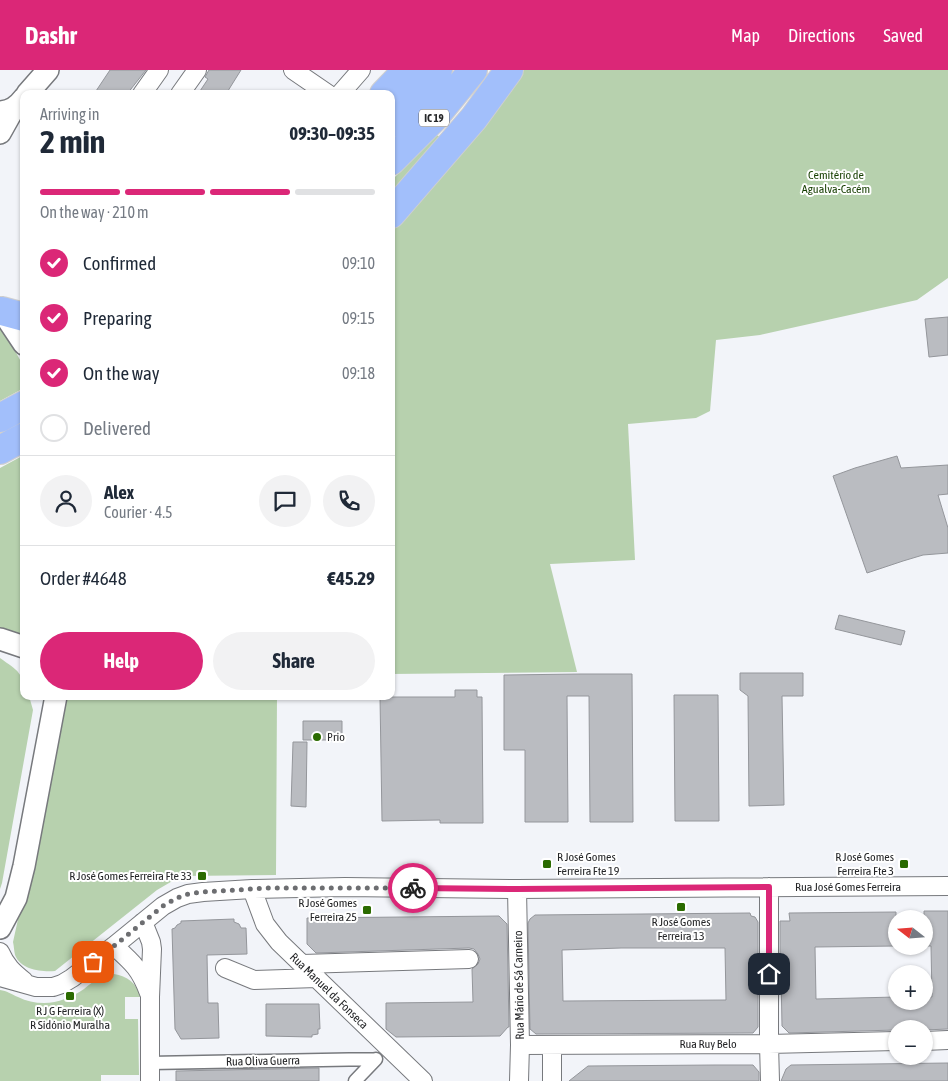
<!DOCTYPE html>
<html lang="en">
<head>
<meta charset="utf-8">
<style>
  body { margin:0; font-family:"Asap Condensed",sans-serif; background:#f2f2f3; color:#1f2937; height:100vh; display:flex; flex-direction:column; font-size:19px; white-space:nowrap }
  * { box-sizing:border-box; margin:0 }
  p { font-size:16px; color:#747a83 }
  .icon { flex:none; width:28px; height:28px; fill:none; stroke:currentColor; stroke-width:2; stroke-linecap:round; stroke-linejoin:round }
  .map { position:relative; flex:1; overflow:hidden }
  .panel { position:absolute; left:20px; top:20px; width:375px; height:610px; display:flex; flex-direction:column; background:#fff; border-radius:10px; box-shadow:0 1px 4px #0004 }
  .panel>* { flex:none }
  .needle { width:32px; rotate:287deg }
  .fabs { position:absolute; left:888px; top:840px; display:grid; gap:10px }
  .fabs a { display:grid; place-items:center; width:45px; height:45px; border-radius:50%; background:#fff; box-shadow:0 1px 4px #0004; font-size:25px }
  .pin { position:absolute; display:grid; place-items:center; width:42px; height:42px; color:#fff; margin:-21px; border-radius:10px; box-shadow:0 2px 8px #0006 }
  .courier { position:absolute; display:grid; place-items:center; width:50px; height:50px; margin:-25px; border:4px solid #db2777; border-radius:50%; background:#fff; color:#222; box-shadow:0 1px 6px #0007 }
  .overview em { font-style:normal; font-weight:700 }
  .overview div { display:flex; flex-direction:column-reverse }
  .overview { display:flex; align-items:center; justify-content:space-between; height:85px; padding:0 20px }
  h1 { font-size:32px; font-weight:700; line-height:38px }
  .bar { display:grid; grid-template-columns:repeat(4,1fr); gap:8px 5px; align-content:center; height:60px; padding:0 20px }
  .bar i { height:6px; border-radius:4px; background:#e0e1e3 }
  .bar .selected { background:#db2777 }
  .bar p { grid-column:span 4 }
  .line { display:flex; align-items:center; gap:12px; padding:0 20px; border-top:1px solid #e0e1e3 }
  .line div { flex:1 }
  .round { display:grid; place-items:center; flex:none; width:52px; height:52px; border-radius:26px; background:#f2f2f3 }
  ol { padding:0 20px; list-style:none }
  li { display:flex; align-items:center; gap:15px; height:55px }
  li p { margin-inline-start:auto }
  li .icon { padding:5px; border-radius:50%; background:#db2777; color:#fff; stroke-width:4 }
  li:last-child { color:#747a83 }
  li i { width:28px; height:28px; border:2px solid #e0e1e3; border-radius:50% }
  .action { display:flex; gap:10px; margin-top:auto; padding:10px 20px }
  .action a { flex:1; height:58px; border-radius:30px; background:#db2777; color:#fff; font-size:20px; font-weight:700; line-height:58px; text-align:center }
  .action a+a { background:#f2f2f3; color:#1f2937 }
  header { display:flex; align-items:center; gap:30px; box-sizing:border-box; height:70px; padding:0 25px; background:#db2777; color:#fff }
  header strong { font-size:24px }
  nav { display:flex; gap:28px; margin-inline-start:auto; font-size:18px }
  .map>svg:first-child { display:block }
  .green { fill:#b7d1ae }
  .building { fill:#babcc1; stroke:#94969b; fill-rule:evenodd }
  .lines { fill:none; stroke-linecap:round; stroke-linejoin:round }
  .pedestrian-casing { stroke:#77797d; stroke-width:15 }
  .minor-casing { stroke:#77797d; stroke-width:20 }
  .tertiary-casing { stroke:#77797d; stroke-width:24 }
  .trunk-casing { stroke:#cfcfd0; stroke-width:30 }
  .pedestrian { stroke:#fff; stroke-width:12 }
  .minor { stroke:#fff; stroke-width:18 }
  .tertiary { stroke:#fff; stroke-width:21 }
  .trunk { stroke:#a2bffb; stroke-width:28 }
  .done { stroke:#6d6e71; stroke-width:5; stroke-dasharray:0 9 }
  .route { stroke:#db2777; stroke-width:6 }
  .poi-dot { fill:#2b6b00; stroke:#fff; stroke-width:2 }
  .labels { text-anchor:middle; dominant-baseline:central; stroke-width:4; stroke-linejoin:round; paint-order:stroke }
  .shield { fill:#fff; stroke:#666768; stroke-width:1 }
  .shield-label { font-size:11px; font-weight:bold; fill:#252628 }
  .park-label { font-size:12px; fill:#163e00; stroke:#fff }
  .poi-label { font-size:12px; fill:#252628; stroke:#fff; text-anchor:end }
  .street-label { font-size:12px; fill:#252628; stroke:#fff }
</style>
</head>
<body>
<header>
<strong>Dashr</strong>
<nav><a>Map</a><a>Directions</a><a>Saved</a></nav>
</header>
<div class="map">
<svg width="948" height="1011" viewBox="0 0 948 1011">
  <rect width="100%" height="100%" fill="#f2f4f9"/>
  <path class="green" d="M520 0H948V208L917 230 760 265 716 270 710 341 696 348 628 354 635 490 550 494 577 602 391 604V160L474 68Z
    M436 65 442 67 391 125V111Z
    M0 257 9 270 24 297V318L0 331Z
    M24 385V567L11 564 0 558V398Z
    M0 588C18 601 24 602 24 626H29L33 640 2 813 0 819Z
    M63 626H277L276 805 181 806 157 820 55 901C41 902 21 900 15 885 14 881 14 876 13 872L46 722Z
    M114 904C127 906 137 913 140 927H125V949H138L139 1005H101V1011H0V920C7 921 11 924 18 927 26 931 35 933 44 933 58 933 72 927 84 919 94 911 100 905 114 904Z"/>
  <path class="building" d="M110 0H146L127 24H94Z
    M209 0H241L226 24H198L208 9 205 7Z
    M948 247V285L929 287 925 249Z
    M897 386 901 398 948 395V424L938 425 948 458V483L923 485 903 491 867 503 833 406 855 398Z
    M839 545 905 561 901 575 835 559Z
    M740 603H803V626H782L784 735 749 736 748 626 740 620Z
    M581 604H632L633 752H590L589 626H567L568 752H525V680H504V605Z
    M455 620H477V627H482L483 753H440V750L382 751 380 627H455Z
    M674 625H718L719 751H675Z
    M303 651H342V670H303Z
    M293 672H307L306 737 291 736Z
    M924 841H948V959L924 960V959H896V960L789 963 782 956 781 903H780V851H790L789 843 896 842V876L815 877 816 929 896 927V931H924V927H932L931 876H924Z
    M750 843 751 846 755 847 758 852V957L753 963 536 964 530 959 528 853 530 849 535 845ZM621 878H725L726 930 563 931 562 880Z
    M499 846 507 854 509 957H508L500 966 396 967 386 959V933L473 932 472 899 478 894 480 889 478 884 474 879 469 878 316 883 307 874V848Z
    M234 849V852L239 854 241 858H246L247 884 207 885 208 933H218L219 968 181 969 175 959 172 859 175 858 177 855 181 853V851Z
    M266 934H319L320 959H318V964L312 965V967L266 966Z
    M948 993V1011H781L786 999 791 995Z
    M715 995H753L759 1002V1011H569L588 996Z
    M319 998V1011H176V1001Z"/>
  <g class="lines">
    <g class="pedestrian-casing">
      <path id="pedestrian" d="M150 993 376 989
        M355 1011 376 989"/>
    </g>
    <g class="minor-casing">
      <path id="minor" d="M293 0 328 24
        M142 24 159 0
        M180 24 197 0
        M340 24 361 0
        M769 817V974L770 1011
        M252 819 265 854 279 872 423 1011
        M517 819 520 975 519 1011
        M143 852 151 872 152 879 150 927V1011
        M114 876C133 893 140 899 149 923
        M0 882C6 896 13 902 24 911
        M302 894 469 889
        M225 898 254 910 317 908
        M0 907 36 917H53L62 914 72 908 114 876 163 836 177 828 188 824 203 822 252 819 345 817 517 819 948 816
        M924 971 948 970
        M520 975 769 974 896 971
        M552 975V1011"/>
    </g>
    <g class="tertiary-casing">
      <path id="tertiary" d="M27 24 48 0
        M0 42C11 41 17 37 24 28
        M0 63 14 38
        M0 238 24 274
        M0 569 24 577
        M0 858 16 828 24 796 56 626"/>
    </g>
    <g class="trunk-casing">
      <path id="trunk" d="M384 24 407 0
        M391 53 413 31 438 0
        M391 91 434 48 473 0
        M391 144 474 48 509 0
        M2 241 24 247
        M0 348 24 335
        M0 380 24 367"/>
    </g>
    <use href="#pedestrian" class="pedestrian"/>
    <use href="#minor" class="minor"/>
    <use href="#tertiary" class="tertiary"/>
    <use href="#trunk" class="trunk"/>
  </g>
  <g class="lines">
    <path class="done" d="M93 892 114 876 163 836 177 828 188 824 203 822 268 818H413"/>
    <path class="route" d="M413 818 517 819 769 817V904"/>
  </g>
  <g class="poi-dot">
    <circle cx="317" cy="667" r="5"/>
    <rect x="542" y="789" width="10" height="10" rx="2.5"/>
    <rect x="899" y="789" width="10" height="10" rx="2.5"/>
    <rect x="197" y="801" width="10" height="10" rx="2.5"/>
    <rect x="676" y="832" width="10" height="10" rx="2.5"/>
    <rect x="362" y="835" width="10" height="10" rx="2.5"/>
    <rect x="65" y="921" width="10" height="10" rx="2.5"/>
  </g>
  <g class="labels">
    <rect class="shield" x="419" y="39.5" width="30" height="17" rx="4"/>
    <g class="shield-label">
      <text x="434" y="48">IC 19</text>
    </g>
    <g class="park-label">
      <text x="836" y="105">Cemitério de<tspan x="836" dy="14">Agualva-Cacém</tspan></text>
    </g>
    <g class="poi-label">
      <text x="327" y="667" text-anchor="start">Prio</text>
      <text x="557" y="787" text-anchor="start">R José Gomes<tspan x="557" dy="14">Ferreira Fte 19</tspan></text>
      <text x="894" y="787">R José Gomes<tspan x="894" dy="14">Ferreira Fte 3</tspan></text>
      <text x="192" y="806">R José Gomes Ferreira Fte 33</text>
      <text x="357" y="833">R José Gomes<tspan x="357" dy="14">Ferreira 25</tspan></text>
      <text x="681" y="852" text-anchor="middle">R José Gomes<tspan x="681" dy="14">Ferreira 13</tspan></text>
      <text x="70" y="941" text-anchor="middle">R J G Ferreira (X)<tspan x="70" dy="14">R Sidónio Muralha</tspan></text>
    </g>
    <g class="street-label">
      <text x="848" y="817">Rua José Gomes Ferreira</text>
      <text transform="translate(519 915) rotate(-91)">Rua Mário de Sá Carneiro</text>
      <text transform="translate(329 921) rotate(44)">Rua Manuel da Fonseca</text>
      <text x="708" y="974">Rua Ruy Belo</text>
      <text transform="translate(263 991) rotate(-1)">Rua Oliva Guerra</text>
    </g>
  </g>
</svg>
<div class="fabs">
<a><svg class="needle" viewBox="-14 -14 28 28"><path d="M0-13l5 13h-10z" fill="#e53935"/><path d="M0 13l5-13h-10z" fill="#747a83"/></svg></a>
<a>+</a>
<a>−</a>
</div>
<div class="pin" style="left:93px;top:892px;background:#ea580c"><svg class="icon" aria-label="bag" viewBox="0 0 24 24"><path d="M5 8h14l-1 12H6zM9 8a3 3 0 0 1 6 0"/></svg></div>
<div class="pin" style="left:769px;top:904px;background:#1f2937"><svg class="icon" aria-label="home" viewBox="0 0 24 24"><path d="M3 11l9-7 9 7M6 9v11h12V9"/></svg></div>
<div class="courier" style="left:413px;top:818px"><svg class="icon" aria-label="bike" viewBox="0 0 24 24"><circle cx="6" cy="16" r="4"/><circle cx="18" cy="16" r="4"/><path d="M6 16l4-8h5l3 8M10 8l3 8H6M13 5h3"/></svg></div>
<section class="panel">
<div class="overview"><div><h1>2 min</h1><p>Arriving in</p></div><em>09:30–09:35</em></div>
<div class="bar"><i class="selected"></i><i class="selected"></i><i class="selected"></i><i></i><p>On the way · 210 m</p></div>
<ol>
<li><svg class="icon" aria-label="check" viewBox="0 0 24 24"><path d="M5 12l5 5 9-10"/></svg>Confirmed<p>09:10</p></li>
<li><svg class="icon" aria-label="check" viewBox="0 0 24 24"><path d="M5 12l5 5 9-10"/></svg>Preparing<p>09:15</p></li>
<li><svg class="icon" aria-label="check" viewBox="0 0 24 24"><path d="M5 12l5 5 9-10"/></svg>On the way<p>09:18</p></li>
<li><i></i>Delivered</li>
</ol>
<div class="line" style="height:90px"><a class="round"><svg class="icon" aria-label="person" viewBox="0 0 24 24"><circle cx="12" cy="8" r="4"/><path d="M4 21q1-7 8-7t8 7"/></svg></a><div><b>Alex</b><p>Courier · 4.5</p></div><a class="round"><svg class="icon" aria-label="chat" viewBox="0 0 24 24"><path d="M4 5h16v11H9l-5 4z"/></svg></a><a class="round"><svg class="icon" aria-label="phone" viewBox="0 0 24 24"><path d="M5 4h4l2 5-3 2q2 4 5 5l2-3 5 2v4C11 20 4 13 5 4z"/></svg></a></div>
<div class="line" style="height:65px"><div>Order #4648</div><b>€45.29</b></div>
<div class="action"><a>Help</a><a>Share</a></div>
</section>
</div>
</body>
</html>
